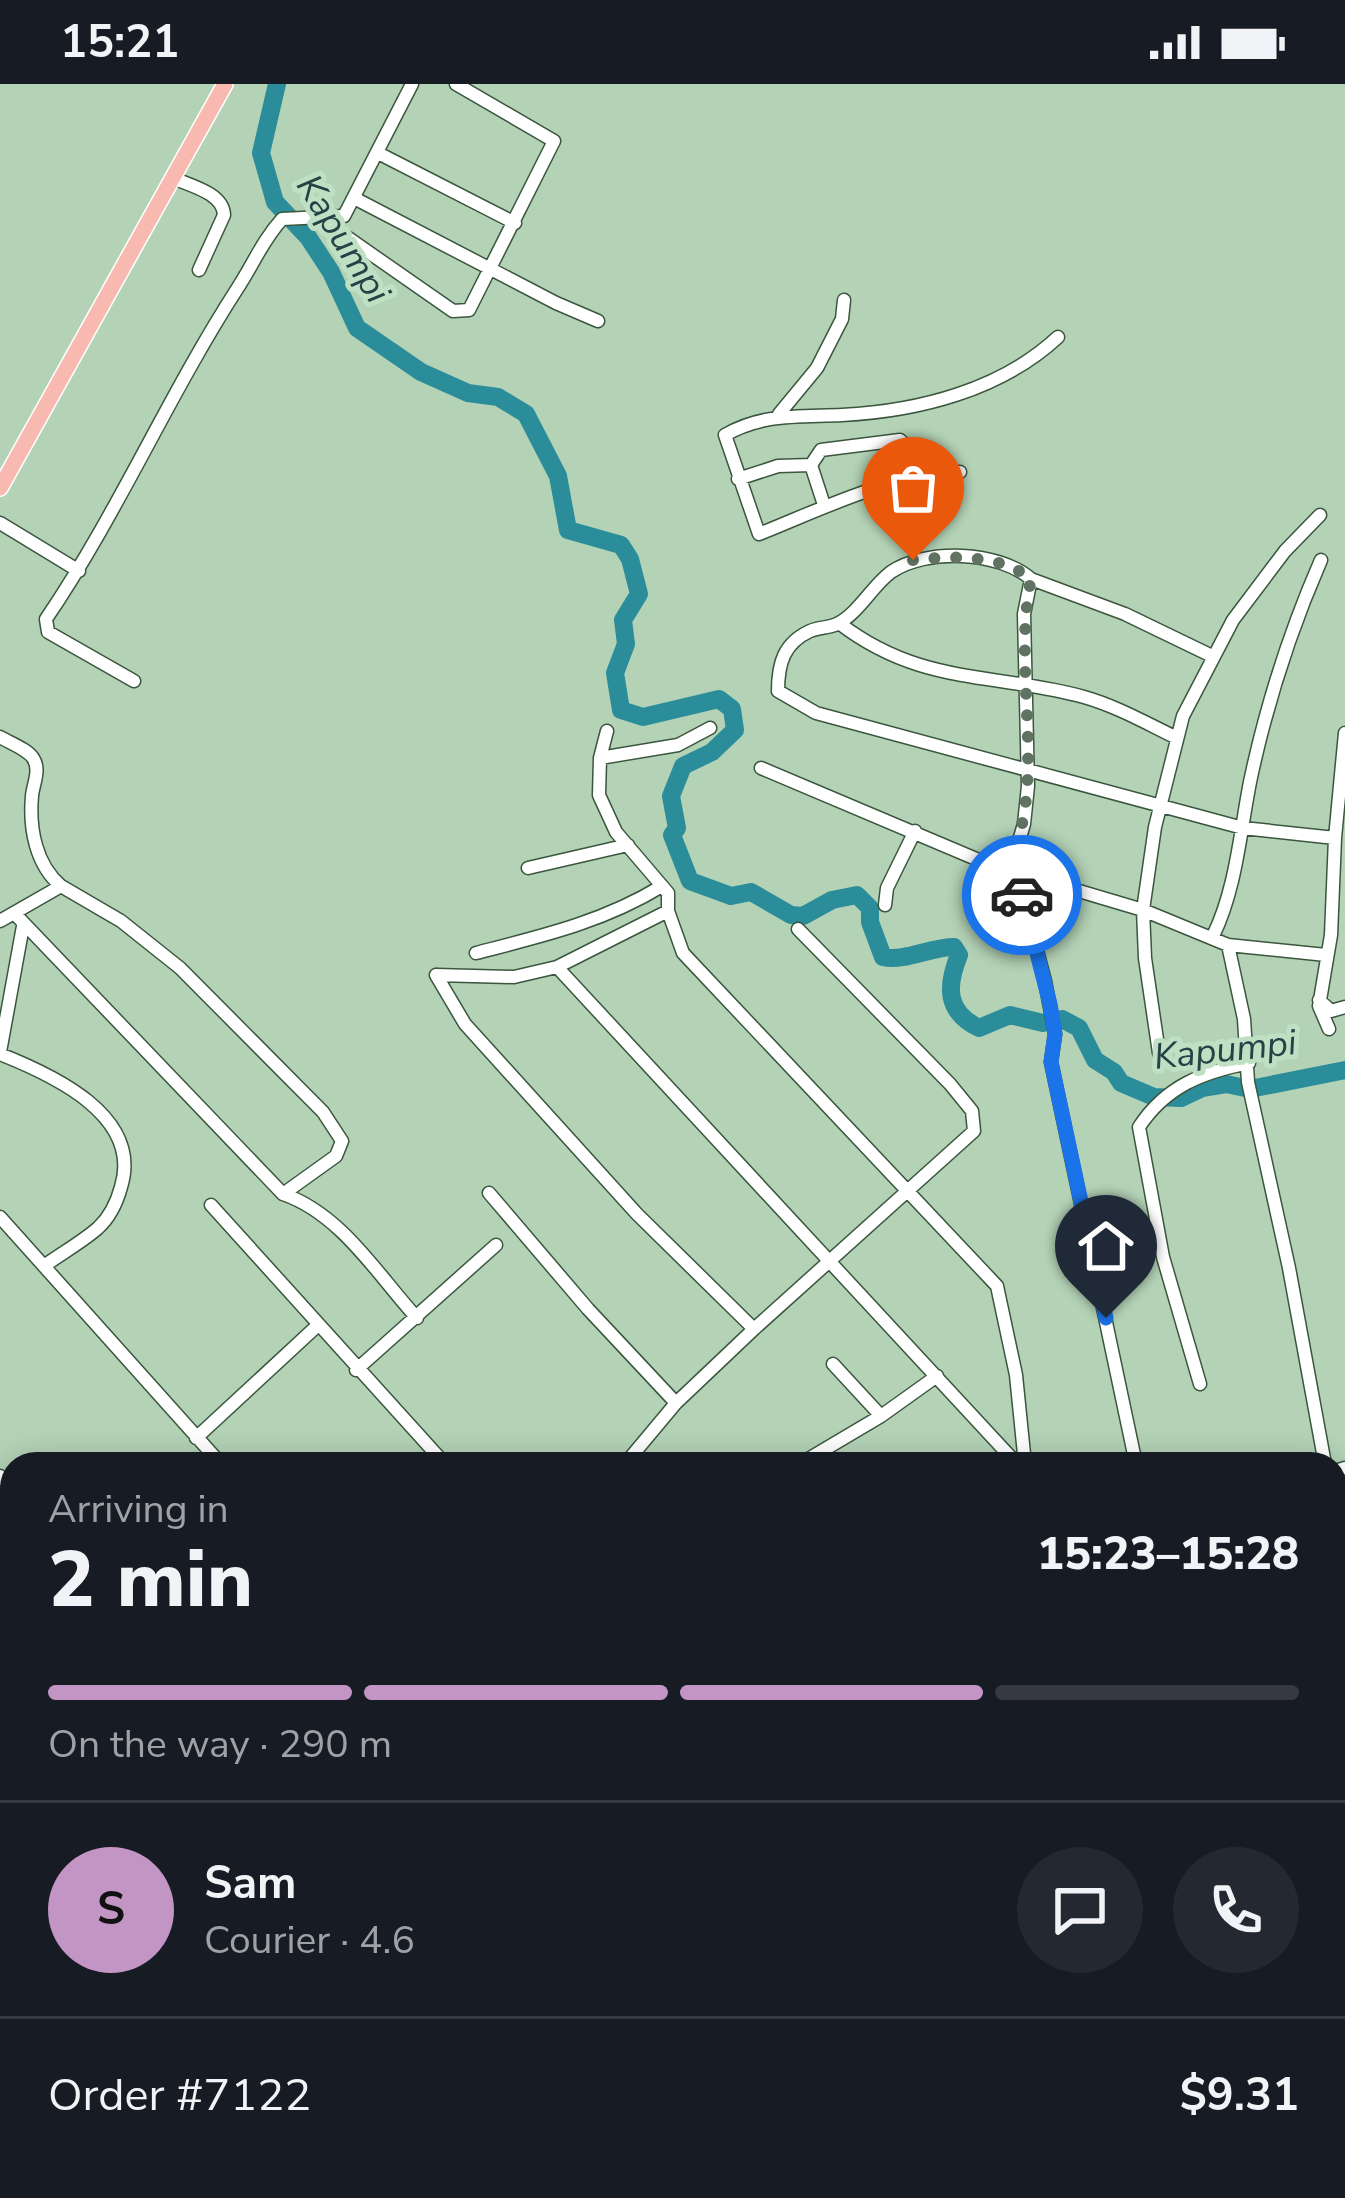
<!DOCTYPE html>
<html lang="en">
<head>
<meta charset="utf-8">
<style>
  body { margin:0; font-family:"Nunito Sans",sans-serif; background:#242831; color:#f1f3f6; height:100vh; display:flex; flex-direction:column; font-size:45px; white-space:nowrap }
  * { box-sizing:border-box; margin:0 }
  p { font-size:39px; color:#9ea1a6 }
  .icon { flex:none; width:66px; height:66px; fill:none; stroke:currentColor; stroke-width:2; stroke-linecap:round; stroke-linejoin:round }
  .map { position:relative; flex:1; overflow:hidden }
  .panel { position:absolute; left:0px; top:1368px; width:1347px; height:747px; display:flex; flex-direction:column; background:#171b24; border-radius:36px 36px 0 0; box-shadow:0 6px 30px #0003 }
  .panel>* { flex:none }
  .pin { position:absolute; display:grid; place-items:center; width:102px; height:102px; color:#fff; margin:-123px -51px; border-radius:50% 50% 50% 0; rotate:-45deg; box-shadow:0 0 12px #0007 }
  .pin .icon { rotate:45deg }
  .courier { position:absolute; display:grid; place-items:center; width:120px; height:120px; margin:-60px; border:9px solid #1a73e8; border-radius:50%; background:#fff; color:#222; box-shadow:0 3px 15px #0007 }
  .head em { font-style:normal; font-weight:800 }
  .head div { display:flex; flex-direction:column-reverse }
  .head { display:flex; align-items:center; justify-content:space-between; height:204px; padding:0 48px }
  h1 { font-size:78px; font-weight:800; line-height:90px }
  .bar { display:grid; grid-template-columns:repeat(4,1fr); gap:18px 12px; align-content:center; height:144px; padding:0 48px }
  .bar i { height:15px; border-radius:9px; background:#363941 }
  .bar .selected { background:#c295c5 }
  .bar p { grid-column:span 4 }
  .line { display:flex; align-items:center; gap:30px; padding:0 48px; border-top:3px solid #363941 }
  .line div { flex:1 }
  .round { display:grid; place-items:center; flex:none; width:126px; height:126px; border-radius:63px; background:#242831 }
  .status { display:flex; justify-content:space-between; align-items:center; height:84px; padding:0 60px; background:#171b24; direction:ltr }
  .status svg { height:33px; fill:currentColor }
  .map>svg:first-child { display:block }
  .built { fill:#a5caa8 }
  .green { fill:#63b16f }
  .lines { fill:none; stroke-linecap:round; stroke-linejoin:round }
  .river { stroke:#2b8d9a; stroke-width:18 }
  .minor-casing { stroke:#3a563e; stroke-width:15 }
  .major-casing { stroke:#fff; stroke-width:18 }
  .minor { stroke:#fff; stroke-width:12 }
  .major { stroke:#f8b9b1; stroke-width:15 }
  .done { stroke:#607362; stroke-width:12; stroke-dasharray:0 21.6 }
  .route { stroke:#1a73e8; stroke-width:15 }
  .labels { text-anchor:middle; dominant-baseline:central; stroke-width:10; stroke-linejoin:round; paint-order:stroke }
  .water-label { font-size:36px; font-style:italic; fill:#254246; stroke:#c0e0c3 }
</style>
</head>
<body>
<div class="status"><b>15:21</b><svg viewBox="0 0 49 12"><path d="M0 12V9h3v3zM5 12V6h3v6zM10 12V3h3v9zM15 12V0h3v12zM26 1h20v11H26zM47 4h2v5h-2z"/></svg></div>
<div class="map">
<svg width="1345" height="2114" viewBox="0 0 1345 2114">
  <rect width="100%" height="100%" fill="#b3d2b6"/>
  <path class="built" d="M1082 2103H1232L1234 2114H1030Z"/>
  <path class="green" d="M203 2103H438L440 2114H205Z"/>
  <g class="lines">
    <path class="river" d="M277 0 261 69 275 118 308 153 331 188 357 244 421 288 468 309 498 313 526 330 558 392 568 446 621 461 630 475 639 510 623 536 626 560 615 589 621 626 643 633 719 615 732 625 735 646 712 668 683 682 671 712 677 744 672 751 690 797 731 812 751 808 791 831 803 832 832 816 857 811 870 824V838L883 873C904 878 931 863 954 863L959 871C946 903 946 928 979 944L1010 931 1043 939 1062 935 1079 944 1095 976 1114 988 1121 999 1154 1013 1181 1014 1202 1004 1226 1000 1250 1005 1345 986"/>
    <g class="minor-casing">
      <path id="minor" d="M378 69 515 139
        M173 94C191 102 223 109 224 131L199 186
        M354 114 556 219 598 237
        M328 135 341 149 453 227 469 226 554 57 456 0
        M779 330 817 284 842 235 844 216
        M811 381 821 366 900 356 908 364 913 393
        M960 388C889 391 824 424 759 450L725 351C763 329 800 333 842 331 919 327 1001 306 1058 253
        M738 395 778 382 811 381 824 421
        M0 439 79 487
        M1031 495 1024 530 1028 702 1024 740 1010 787 1026 825 1045 897 1055 950 1051 978 1136 1380
        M839 539C921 602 992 588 1084 613 1116 622 1146 639 1177 654
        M1212 572 1125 530 1031 495C999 467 926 464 891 488 872 502 858 530 837 540 829 544 819 543 810 547 784 559 778 579 778 607L816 629 1243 744 1335 754
        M134 597 48 548 46 535C118 429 168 312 237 205 253 181 262 157 282 135L344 132 412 0
        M607 647 600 674 599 711 616 748 668 809V827L683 869 997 1202 1016 1291 1025 1380
        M0 653C10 659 27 665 33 674 41 686 33 700 32 712 29 745 36 781 61 802
        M600 674 678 661 710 644
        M761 684 988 780 1143 826 1228 861 1326 871
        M528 784 628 761
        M885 821 887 804 915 747
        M14 829 283 1110C341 1130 377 1190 417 1234
        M0 837 61 802 121 837 180 884 323 1028 342 1057 336 1072 283 1110
        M1213 852C1236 805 1240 749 1250 698 1266 622 1290 547 1321 476
        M1228 861 1244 935 1248 998 1289 1184 1325 1380
        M476 869C542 852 603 838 662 802
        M557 883 1017 1380
        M436 891 465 940 637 1130 754 1245
        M436 891 514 893 557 883 668 827
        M1319 916 1331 927 1345 923
        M1329 945 1319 922 1331 851 1335 754 1345 649
        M0 968 23 842
        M1159 969 1145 874 1143 826 1155 743 1183 632 1233 536 1285 467 1320 431
        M0 970C53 991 143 1032 121 1103 117 1118 110 1133 98 1144 82 1158 62 1169 44 1182
        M489 1109 588 1225 676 1319
        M211 1121 445 1380
        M0 1133 221 1380
        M833 1280 881 1332
        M356 1286 496 1161
        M1200 1300 1163 1173 1139 1043C1166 1002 1203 988 1249 979
        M196 1354 317 1242
        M625 1380 676 1319 754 1245 974 1047 972 1027 950 1000 798 845
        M800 1380 881 1332 937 1292
        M1288 1380 1324 1376
        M1335 1387 1345 1384
        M0 1392 12 1404
        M1335 1439 1345 1523
        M1335 1555 1345 1554
        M1335 1642 1345 1640
        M0 1644 12 1657
        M0 1766 12 1765
        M1335 1789 1343 1826
        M0 1834 12 1895
        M1335 1930 1345 1928
        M0 1933 12 1931
        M0 2016 12 2013
        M1335 2034 1345 2032
        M51 2103 53 2114
        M190 2103 192 2114
        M452 2103 455 2114
        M637 2103 639 2114
        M872 2103 912 2114
        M1280 2103 1282 2114
        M742 2114 772 2103
        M945 2114 994 2103"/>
    </g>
    <g class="major-casing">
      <path id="major" d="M0 404 225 0"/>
    </g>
    <use href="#minor" class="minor"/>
    <use href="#major" class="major"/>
  </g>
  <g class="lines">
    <path class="done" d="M913 476C950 472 1001 470 1031 495 1017 564 1032 634 1027 704 1025 733 1018 759 1010 787L1022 811"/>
    <path class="route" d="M1022 811 1050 920 1055 950 1051 978 1106 1234"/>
  </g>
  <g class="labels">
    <g class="water-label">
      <text transform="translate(343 155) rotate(58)">Kapumpi</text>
      <text transform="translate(1225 966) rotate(-6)">Kapumpi</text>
    </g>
  </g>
</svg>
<div class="pin" style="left:913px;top:476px;background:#ea580c"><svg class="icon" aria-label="bag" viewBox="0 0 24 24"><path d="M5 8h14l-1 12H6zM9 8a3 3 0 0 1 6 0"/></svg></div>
<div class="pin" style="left:1106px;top:1234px;background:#1f2937"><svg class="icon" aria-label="home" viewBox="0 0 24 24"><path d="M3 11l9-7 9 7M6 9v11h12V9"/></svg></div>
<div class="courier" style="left:1022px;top:811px"><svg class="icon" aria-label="car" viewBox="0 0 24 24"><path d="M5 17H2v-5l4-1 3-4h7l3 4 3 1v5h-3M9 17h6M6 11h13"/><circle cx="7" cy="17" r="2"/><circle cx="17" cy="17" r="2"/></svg></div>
<section class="panel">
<div class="head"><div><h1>2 min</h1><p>Arriving in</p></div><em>15:23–15:28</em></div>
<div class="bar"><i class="selected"></i><i class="selected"></i><i class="selected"></i><i></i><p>On the way · 290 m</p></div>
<div class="line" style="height:216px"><b class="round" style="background:#c295c5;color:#111">S</b><div><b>Sam</b><p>Courier · 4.6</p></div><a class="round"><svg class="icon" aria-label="chat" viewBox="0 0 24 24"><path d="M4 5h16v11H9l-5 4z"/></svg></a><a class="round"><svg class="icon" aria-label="phone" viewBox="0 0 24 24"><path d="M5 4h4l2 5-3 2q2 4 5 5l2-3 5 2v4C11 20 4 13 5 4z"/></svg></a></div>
<div class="line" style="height:156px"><div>Order #7122</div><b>$9.31</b></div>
</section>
</div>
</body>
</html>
